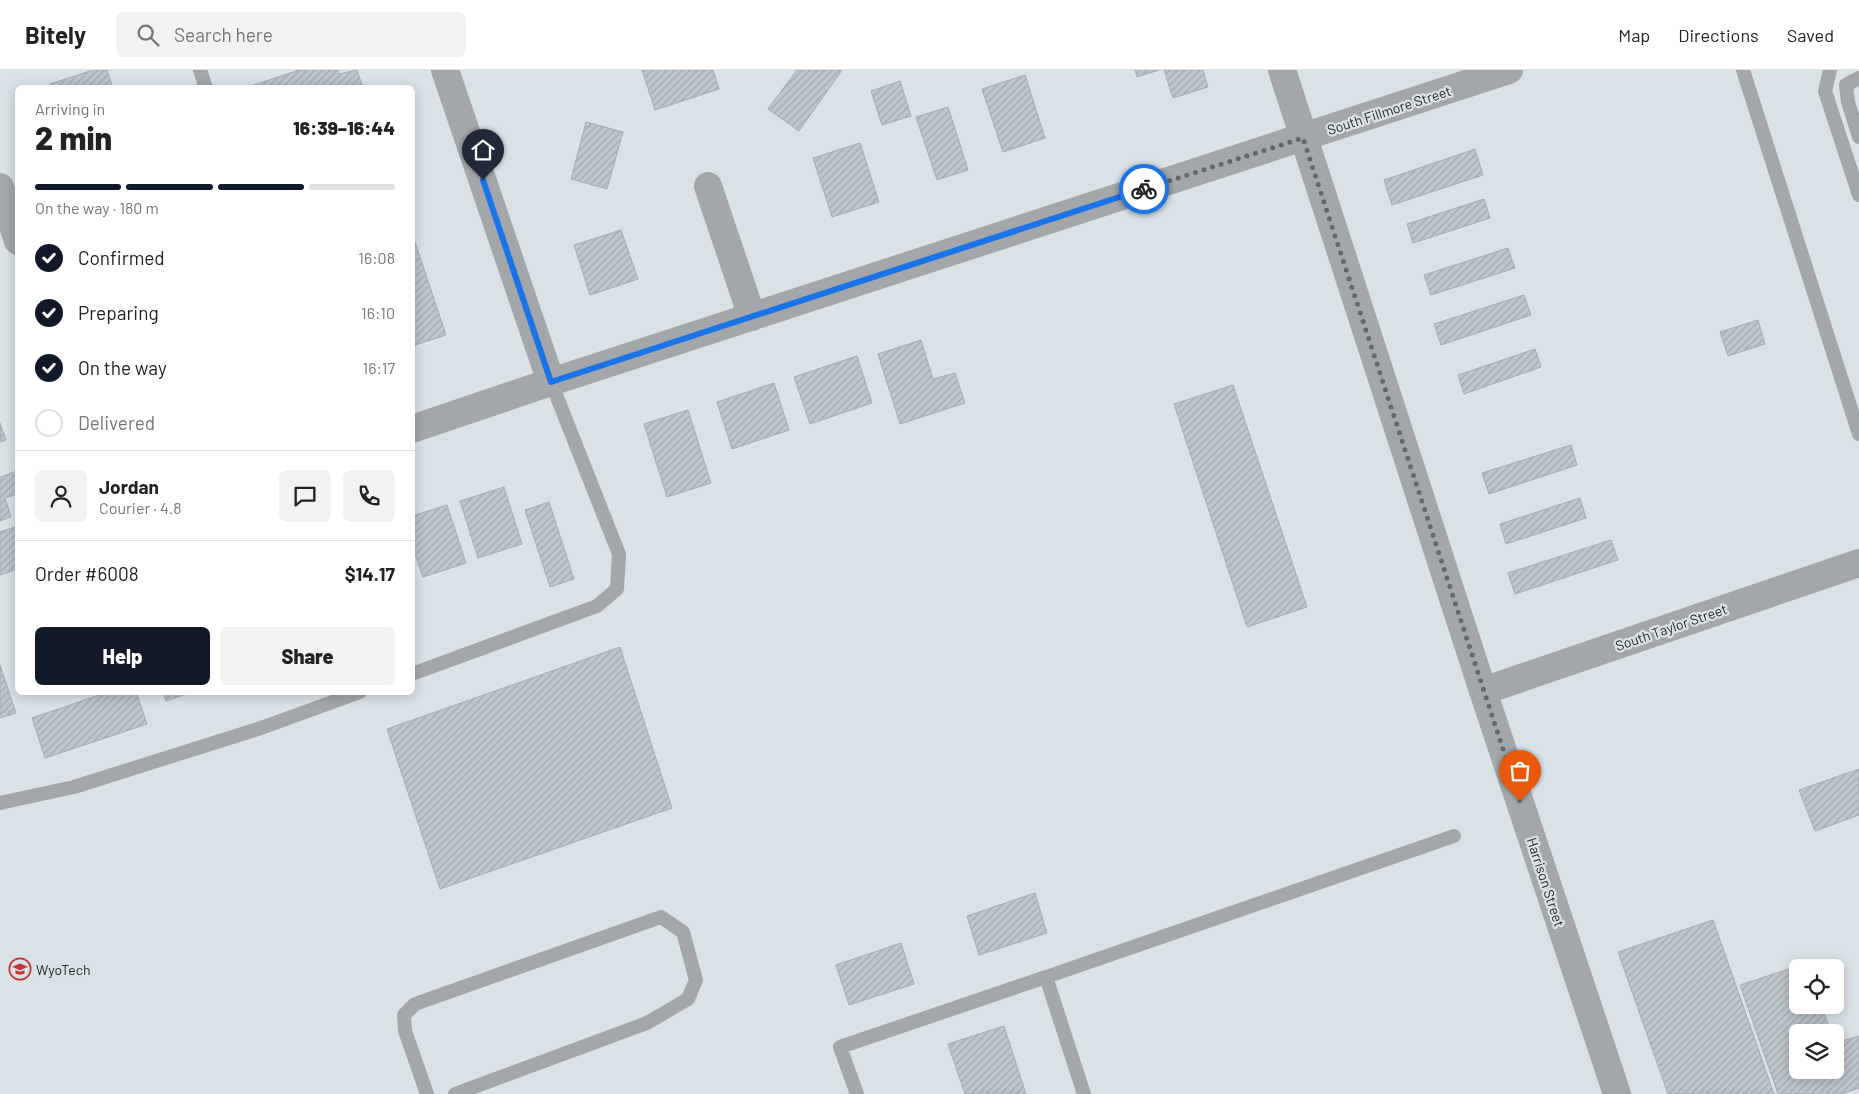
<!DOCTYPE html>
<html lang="en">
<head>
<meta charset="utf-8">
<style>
  body { margin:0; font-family:Barlow,sans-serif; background:#f2f2f2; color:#222; height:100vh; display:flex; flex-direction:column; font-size:19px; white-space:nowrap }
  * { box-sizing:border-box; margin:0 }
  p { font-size:16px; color:#767676 }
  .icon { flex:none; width:28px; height:28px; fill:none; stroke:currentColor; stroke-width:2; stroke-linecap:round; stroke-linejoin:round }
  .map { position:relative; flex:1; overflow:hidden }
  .drawer { position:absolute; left:15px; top:15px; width:400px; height:610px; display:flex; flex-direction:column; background:#fff; border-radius:8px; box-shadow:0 2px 12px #0003 }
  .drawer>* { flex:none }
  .tools { position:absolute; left:1789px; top:889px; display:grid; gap:10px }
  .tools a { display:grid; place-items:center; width:55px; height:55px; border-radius:8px; background:#fff; box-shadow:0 2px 12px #0003; font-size:25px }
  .pin { position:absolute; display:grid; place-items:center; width:42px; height:42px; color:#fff; margin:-51px -21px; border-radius:50% 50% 50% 0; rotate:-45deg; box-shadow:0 0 5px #0007 }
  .pin .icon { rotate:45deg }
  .courier { position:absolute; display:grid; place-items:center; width:50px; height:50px; margin:-25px; border:4px solid #1a73e8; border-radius:50%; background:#fff; color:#222; box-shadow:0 1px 6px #0007 }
  .summary em { font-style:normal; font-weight:800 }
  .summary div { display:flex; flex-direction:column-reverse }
  .summary { display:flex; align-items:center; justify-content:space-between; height:85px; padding:0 20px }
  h1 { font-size:32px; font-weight:800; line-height:38px }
  .bar { display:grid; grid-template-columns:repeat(4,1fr); gap:8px 5px; align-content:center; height:60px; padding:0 20px }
  .bar i { height:6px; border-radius:4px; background:#e0e0e0 }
  .bar .current { background:#111827 }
  .bar p { grid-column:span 4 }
  .line { display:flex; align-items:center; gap:12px; padding:0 20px; border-top:1px solid #e0e0e0 }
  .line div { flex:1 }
  .round { display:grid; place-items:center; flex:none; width:52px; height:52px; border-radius:8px; background:#f2f2f2 }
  ol { padding:0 20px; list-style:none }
  li { display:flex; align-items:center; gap:15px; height:55px }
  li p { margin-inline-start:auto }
  li .icon { padding:5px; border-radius:50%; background:#111827; color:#fff; stroke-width:4 }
  li:last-child { color:#767676 }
  li i { width:28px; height:28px; border:2px solid #e0e0e0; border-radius:50% }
  .action { display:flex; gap:10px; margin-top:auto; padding:10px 20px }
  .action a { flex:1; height:58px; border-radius:8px; background:#111827; color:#fff; font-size:20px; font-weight:800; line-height:58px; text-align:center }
  .action a+a { background:#f2f2f2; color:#222 }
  header { display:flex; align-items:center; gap:30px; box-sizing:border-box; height:70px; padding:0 25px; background:#fff; border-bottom:1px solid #e0e0e0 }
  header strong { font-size:24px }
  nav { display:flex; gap:28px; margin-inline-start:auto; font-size:18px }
  .search { width:350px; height:45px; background:#f2f2f2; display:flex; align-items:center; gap:12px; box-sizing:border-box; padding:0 18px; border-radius:8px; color:#767676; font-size:19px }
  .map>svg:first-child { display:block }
  .building { fill:url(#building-hatch); stroke:#a5adb3 }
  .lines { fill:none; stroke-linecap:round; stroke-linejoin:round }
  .lane { stroke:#a3a7aa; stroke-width:14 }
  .street { stroke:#a3a7aa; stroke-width:28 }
  .done { stroke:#63696c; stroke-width:5; stroke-dasharray:0 9 }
  .route { stroke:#1a73e8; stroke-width:6 }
  .labels { text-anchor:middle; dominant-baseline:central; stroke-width:4.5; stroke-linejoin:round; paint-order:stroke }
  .street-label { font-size:14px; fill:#24282a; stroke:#d9e2e7 }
  .poi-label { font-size:14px; fill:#24282a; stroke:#d9e2e7; text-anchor:start }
</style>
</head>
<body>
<header>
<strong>Bitely</strong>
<div class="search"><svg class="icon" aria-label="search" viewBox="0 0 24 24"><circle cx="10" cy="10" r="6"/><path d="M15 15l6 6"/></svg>Search here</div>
<nav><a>Map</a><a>Directions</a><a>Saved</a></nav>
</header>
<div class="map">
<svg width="1859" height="1024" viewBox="0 0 1859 1024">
  <defs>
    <pattern id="building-hatch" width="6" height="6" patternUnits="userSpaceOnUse" patternTransform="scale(1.25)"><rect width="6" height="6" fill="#bdc6cc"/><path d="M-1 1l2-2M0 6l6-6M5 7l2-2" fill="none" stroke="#a2aaaf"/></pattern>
  </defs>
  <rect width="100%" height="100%" fill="#d9e2e7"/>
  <path class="building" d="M93 0H107L113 18H52L50 14Z
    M299 0H338L339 4 357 0 363 18H251V16Z
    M642 0H713L719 19 655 40Z
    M797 0H842L799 61 768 39Z
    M1135 0H1159L1137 7Z
    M1164 0H1203L1208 17 1173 28Z
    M1025 5 1045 68 1003 82 982 19Z
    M900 11 911 46 882 55 871 21Z
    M948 37 968 100 937 110 916 47Z
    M586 52 623 62 607 119 571 109Z
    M860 73 879 132 832 147 813 88Z
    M1475 79 1483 105 1392 135 1384 110Z
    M1484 129 1490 148 1413 173 1407 154Z
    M621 160 638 209 590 225 574 175Z
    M414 169 446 265 412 276V170Z
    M1508 178 1515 198 1431 225 1424 205Z
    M1524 225 1531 245 1441 275 1434 254Z
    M1758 250 1765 274 1728 286 1720 262Z
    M921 270 933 309 955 303 965 333 900 354 878 284Z
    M1535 279 1541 297 1464 324 1458 305Z
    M857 286 872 333 810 354 794 307Z
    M774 313 789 360 732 379 717 332Z
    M1233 315 1307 537 1247 557 1174 334Z
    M688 340 711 413 667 427 644 354Z
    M0 353 6 370 0 372Z
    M1571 375 1577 395 1489 424 1482 403Z
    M17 401 18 424 5 428 11 447 0 451V407Z
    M504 417 522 474 478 488 460 431Z
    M1580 428 1586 448 1506 474 1500 454Z
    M549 432 574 509 550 517 525 440Z
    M447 435 466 493 423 507 412 475V446Z
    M18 456V499L0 505V462Z
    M1611 470 1618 490 1515 524 1508 503Z
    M620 577 672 738 440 819 387 659Z
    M0 595 16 643 0 648Z
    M108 622H136L147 654 45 688 32 648Z
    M163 622H192L166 631Z
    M1859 699V745L1815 761 1799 720Z
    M1035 823 1047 863 979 885 967 846Z
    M1713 850 1774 1024H1668L1618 882Z
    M901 873 914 914 849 935 836 895Z
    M1807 893 1808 898H1798V935H1821L1831 962H1798V1000H1835V973L1859 966V1018L1842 1024H1778L1740 915Z
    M1004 956 1026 1024H965L948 974Z"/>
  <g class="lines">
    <path class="lane" d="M200 0 206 18
      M1743 0 1859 364
      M1830 0 1825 21 1859 125
      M1859 8 1846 15 1848 32 1859 67
      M412 604 597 536 617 519 619 484 551 312
      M0 733 74 717 261 658 360 622
      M1046 907 1454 766
      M427 1024 405 961 404 945 415 934 661 847 683 862 696 910 688 929 647 953 455 1024
      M857 1024 840 977 1046 907 1084 1024"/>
    <path class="street" d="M445 0 551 312
      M1282 0 1483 621 1617 1024
      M708 116 752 247
      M0 117 18 171
      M412 359 551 312 1509 0
      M1483 621 1859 493"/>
  </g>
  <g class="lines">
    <path class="done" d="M1144 119 1303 68 1520 731"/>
    <path class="route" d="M483 110 551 312 1144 119"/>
  </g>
  <defs>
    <g id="university-ring" transform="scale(1.125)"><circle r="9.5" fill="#d9e2e7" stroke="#c23336" stroke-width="1.5"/><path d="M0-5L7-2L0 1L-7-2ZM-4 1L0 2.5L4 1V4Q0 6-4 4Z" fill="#c23336"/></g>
  </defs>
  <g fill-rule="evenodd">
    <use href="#university-ring" x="20" y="899"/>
  </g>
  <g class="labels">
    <g class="street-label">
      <text transform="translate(1389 40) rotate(-18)">South Fillmore Street</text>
      <text transform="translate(1671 557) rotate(-19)">South Taylor Street</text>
      <text transform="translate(1546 812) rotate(72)">Harrison Street</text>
    </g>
    <g class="poi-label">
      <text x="36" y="899">WyoTech</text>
    </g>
  </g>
</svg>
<div class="tools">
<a><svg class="icon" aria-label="locate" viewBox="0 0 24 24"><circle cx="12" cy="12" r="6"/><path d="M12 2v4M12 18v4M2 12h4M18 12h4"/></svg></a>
<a><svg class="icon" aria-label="layers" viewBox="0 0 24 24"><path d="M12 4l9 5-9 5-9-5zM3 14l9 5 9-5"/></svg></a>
</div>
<div class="pin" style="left:1520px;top:731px;background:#ea580c"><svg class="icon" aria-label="bag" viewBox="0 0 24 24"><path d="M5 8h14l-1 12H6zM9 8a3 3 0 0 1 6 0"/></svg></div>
<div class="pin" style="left:483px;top:110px;background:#1f2937"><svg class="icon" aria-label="home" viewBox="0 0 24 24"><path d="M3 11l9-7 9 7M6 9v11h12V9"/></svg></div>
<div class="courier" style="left:1144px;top:119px"><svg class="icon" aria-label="bike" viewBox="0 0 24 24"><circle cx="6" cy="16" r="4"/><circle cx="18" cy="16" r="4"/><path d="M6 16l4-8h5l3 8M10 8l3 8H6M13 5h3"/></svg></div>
<section class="drawer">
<div class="summary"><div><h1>2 min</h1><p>Arriving in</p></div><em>16:39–16:44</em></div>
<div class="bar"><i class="current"></i><i class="current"></i><i class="current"></i><i></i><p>On the way · 180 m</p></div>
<ol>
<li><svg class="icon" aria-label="check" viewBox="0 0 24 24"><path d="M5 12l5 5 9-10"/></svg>Confirmed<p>16:08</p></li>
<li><svg class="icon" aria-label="check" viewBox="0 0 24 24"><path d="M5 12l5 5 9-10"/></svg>Preparing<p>16:10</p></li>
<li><svg class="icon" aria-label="check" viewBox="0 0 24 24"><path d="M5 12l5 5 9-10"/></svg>On the way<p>16:17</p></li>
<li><i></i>Delivered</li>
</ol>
<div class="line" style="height:90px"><a class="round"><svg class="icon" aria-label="person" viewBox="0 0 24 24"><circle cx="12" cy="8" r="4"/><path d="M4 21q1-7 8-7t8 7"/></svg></a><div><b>Jordan</b><p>Courier · 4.8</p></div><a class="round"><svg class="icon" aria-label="chat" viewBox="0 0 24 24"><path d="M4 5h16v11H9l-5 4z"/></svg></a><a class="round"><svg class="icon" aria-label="phone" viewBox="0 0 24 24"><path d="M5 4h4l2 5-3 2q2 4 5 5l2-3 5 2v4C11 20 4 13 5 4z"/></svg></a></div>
<div class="line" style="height:65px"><div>Order #6008</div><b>$14.17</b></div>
<div class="action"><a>Help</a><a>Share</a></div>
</section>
</div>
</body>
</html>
